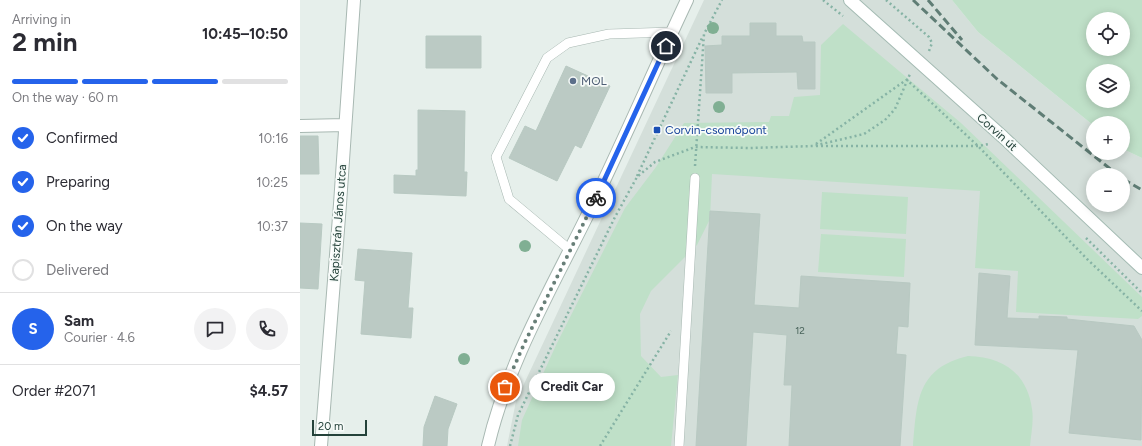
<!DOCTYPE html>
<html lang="en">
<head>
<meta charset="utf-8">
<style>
  body { margin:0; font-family:Figtree,sans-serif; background:#f2f2f3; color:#2b2b33; height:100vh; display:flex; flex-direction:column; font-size:15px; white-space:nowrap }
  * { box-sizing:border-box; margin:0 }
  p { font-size:13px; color:#7c7c81 }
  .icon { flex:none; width:22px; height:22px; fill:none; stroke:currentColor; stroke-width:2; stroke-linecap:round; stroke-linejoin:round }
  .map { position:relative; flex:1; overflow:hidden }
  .panel { display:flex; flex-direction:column; background:#fff; width:300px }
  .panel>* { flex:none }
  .tools { position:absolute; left:786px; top:12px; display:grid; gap:8px }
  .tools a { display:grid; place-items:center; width:44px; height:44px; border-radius:50%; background:#fff; box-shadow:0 2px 10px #0003; font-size:20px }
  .scale { position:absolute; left:12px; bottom:10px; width:55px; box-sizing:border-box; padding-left:4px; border:2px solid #24423a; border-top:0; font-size:11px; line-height:14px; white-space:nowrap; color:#24423a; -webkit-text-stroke:3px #f7fbf9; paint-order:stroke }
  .pin { position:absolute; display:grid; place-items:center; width:34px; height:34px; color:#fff; margin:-17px; border:2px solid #fff; border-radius:50%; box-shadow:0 1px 4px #0007 }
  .courier { position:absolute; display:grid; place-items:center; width:40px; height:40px; margin:-20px; border:3px solid #2563eb; border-radius:50%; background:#fff; color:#222; box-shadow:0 1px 5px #0007 }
  .bubble { position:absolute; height:28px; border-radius:14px; background:#fff; box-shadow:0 2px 10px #0003; font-size:13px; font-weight:700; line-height:28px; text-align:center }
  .overview em { font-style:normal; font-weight:700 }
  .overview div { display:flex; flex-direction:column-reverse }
  .overview { display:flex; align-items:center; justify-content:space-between; height:68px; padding:0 12px }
  h1 { font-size:26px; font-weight:700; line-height:30px }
  .bar { display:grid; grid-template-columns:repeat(4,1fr); gap:6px 4px; align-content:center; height:48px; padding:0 12px }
  .bar i { height:5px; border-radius:3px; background:#e1e1e2 }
  .bar .on { background:#2563eb }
  .bar p { grid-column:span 4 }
  .line { display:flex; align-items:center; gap:10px; padding:0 12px; border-top:1px solid #e1e1e2 }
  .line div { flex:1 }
  .round { display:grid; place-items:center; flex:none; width:42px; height:42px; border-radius:21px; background:#f2f2f3 }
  ol { padding:0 12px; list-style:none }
  li { display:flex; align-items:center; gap:12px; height:44px }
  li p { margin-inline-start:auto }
  li .icon { padding:4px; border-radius:50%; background:#2563eb; color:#fff; stroke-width:4 }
  li:last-child { color:#7c7c81 }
  li i { width:22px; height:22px; border:2px solid #e1e1e2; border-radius:50% }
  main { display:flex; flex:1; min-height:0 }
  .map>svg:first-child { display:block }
  .built { fill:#d4dfda; fill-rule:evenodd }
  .green { fill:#bfe0c8; fill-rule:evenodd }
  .building { fill:#bbcac4; stroke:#b8c9c2 }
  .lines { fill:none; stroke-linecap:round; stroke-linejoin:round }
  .service-casing { stroke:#a8b8b2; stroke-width:10 }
  .minor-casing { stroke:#a8b8b2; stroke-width:14 }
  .tertiary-casing { stroke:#a8b8b2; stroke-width:14 }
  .secondary-casing { stroke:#a4bbb3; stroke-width:14 }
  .path { stroke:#86b3a5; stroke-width:2.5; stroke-dasharray:2 3; stroke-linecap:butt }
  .service { stroke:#fff; stroke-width:9 }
  .minor { stroke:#fff; stroke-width:12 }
  .tertiary { stroke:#fff; stroke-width:12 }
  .secondary { stroke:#fff; stroke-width:12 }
  .rail { stroke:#5f7d75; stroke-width:3; stroke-dasharray:8 4; stroke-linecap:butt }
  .tree { fill:#80af93 }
  .done { stroke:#687f78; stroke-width:4; stroke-dasharray:0 7.2 }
  .route { stroke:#2563eb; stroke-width:5 }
  .service-dot { fill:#5c6f8a; stroke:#f7fbf9; stroke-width:1.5 }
  .transit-dot { fill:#1a4fb4; stroke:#f7fbf9; stroke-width:1.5 }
  .labels { text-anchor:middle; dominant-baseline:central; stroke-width:3.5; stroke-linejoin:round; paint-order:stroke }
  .number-label { font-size:10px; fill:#4a645c }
  .service-label { font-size:12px; fill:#4e5e75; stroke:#f7fbf9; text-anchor:start }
  .transit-label { font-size:12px; fill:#164399; stroke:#f7fbf9; text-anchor:start }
  .street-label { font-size:12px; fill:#24423a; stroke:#f7fbf9 }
</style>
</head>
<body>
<main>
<section class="panel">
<div class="overview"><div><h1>2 min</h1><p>Arriving in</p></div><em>10:45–10:50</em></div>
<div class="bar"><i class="on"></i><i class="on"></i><i class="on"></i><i></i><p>On the way · 60 m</p></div>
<ol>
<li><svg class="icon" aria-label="check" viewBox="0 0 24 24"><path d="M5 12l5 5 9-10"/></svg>Confirmed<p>10:16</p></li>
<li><svg class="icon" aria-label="check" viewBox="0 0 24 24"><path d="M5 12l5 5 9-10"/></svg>Preparing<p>10:25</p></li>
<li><svg class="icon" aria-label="check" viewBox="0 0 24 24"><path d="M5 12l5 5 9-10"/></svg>On the way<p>10:37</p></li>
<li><i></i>Delivered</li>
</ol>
<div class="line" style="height:72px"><b class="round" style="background:#2563eb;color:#fff">S</b><div><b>Sam</b><p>Courier · 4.6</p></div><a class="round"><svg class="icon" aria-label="chat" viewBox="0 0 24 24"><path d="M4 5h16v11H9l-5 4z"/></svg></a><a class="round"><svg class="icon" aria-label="phone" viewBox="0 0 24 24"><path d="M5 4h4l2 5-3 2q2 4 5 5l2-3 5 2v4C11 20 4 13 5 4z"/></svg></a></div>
<div class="line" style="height:52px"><div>Order #2071</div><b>$4.57</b></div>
</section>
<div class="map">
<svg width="842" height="446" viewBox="0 0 842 446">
  <rect width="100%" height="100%" fill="#e6efeb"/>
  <path class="built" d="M404 0H652L678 32 793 125V153H823V149L842 158V446H207L216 401ZM793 175H823V205H793Z"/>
  <path class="green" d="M652 0H842V158L823 149V123H793V125L678 32ZM793 19H823V49H793ZM793 71H823V101H793Z
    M543 24 661 123 842 297V316L838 319 716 312 718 271 675 268 680 191 412 174 410 219 397 245 351 291 340 314 341 356 361 377 378 375 371 446H218L222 420 257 343 325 208 356 167 384 123 469 122 471 116H489L494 97 520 95 521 45Z
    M522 192 608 197 606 234 520 229Z
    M521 234 606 239 604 277 518 272Z
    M668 356C703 357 727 373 732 409 734 421 731 434 730 446H613C617 401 617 368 668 356Z"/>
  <path class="building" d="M450 23H476V36H502L503 42H515V89H498L497 72 432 73V93H406L405 46 422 45V36H450Z
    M126 36H181V68H126Z
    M266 66 310 86 281 148 275 145 257 181 209 158 225 126 236 131Z
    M118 110 165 111 164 172H167L166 196 94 193V175L116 176V170H118Z
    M0 136H18L19 174H0Z
    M410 211 460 214 454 305 499 308 501 276 610 283 608 327 598 326 596 354 606 355 600 446H489L492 385H484L487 335 453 332 446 446H396Z
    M0 223 22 224 18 289 0 288Z
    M58 249 112 253 108 308H113L111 338 61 334 65 281 55 280Z
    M679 273 710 276 707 318 739 319V316L767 317V319L834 326 842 340 841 440 769 433 778 350 675 345Z
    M135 396 157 404 148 429 147 446H123L124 427Z"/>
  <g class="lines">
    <g class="service-casing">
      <path id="service" d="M270 250 209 199 196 157 247 58 268 43 309 34 372 32
        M379 446 395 178"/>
    </g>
    <g class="minor-casing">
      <path id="minor" d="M0 126 45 125
        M21 446 40 204 54 0"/>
    </g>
    <g class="tertiary-casing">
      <path id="tertiary" d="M188 446C207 365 250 291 287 216 322 145 353 72 387 0"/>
    </g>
    <g class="secondary-casing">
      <path id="secondary" d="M550 0 703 137 842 268"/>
    </g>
    <path class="path" d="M523 0 543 16
      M586 0 629 37 632 43 629 51
      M606 79 678 146 787 259 842 311
      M516 144 606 80
      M516 146H678L689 144
      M395 166 404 34 422 0
      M337 176 403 36
      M786 238 842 293
      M210 446 218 415 315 217 337 177 355 162 395 147 450 148 513 146 564 134 585 120 595 109 610 74
      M300 446 371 331"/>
    <use href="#service" class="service"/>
    <use href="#minor" class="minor"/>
    <use href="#tertiary" class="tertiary"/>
    <use href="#secondary" class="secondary"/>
    <path class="rail" d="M613 0 697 79 818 175
      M628 0 662 40
      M823 179 842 190"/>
  </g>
  <g class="tree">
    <circle cx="413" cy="28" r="6"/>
    <circle cx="419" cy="107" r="6"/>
    <circle cx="225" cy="246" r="6"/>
    <circle cx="164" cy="359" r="6"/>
  </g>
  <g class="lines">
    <path class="done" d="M205 387 225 342 296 198"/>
    <path class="route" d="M296 198 366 46"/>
  </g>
  <circle class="service-dot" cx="273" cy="81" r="4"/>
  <rect class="transit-dot" x="353" y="126" width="8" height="8" rx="2"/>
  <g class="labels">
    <g class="number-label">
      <text x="500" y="330">12</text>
    </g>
    <g class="service-label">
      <text x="281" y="81">MOL</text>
    </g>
    <g class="transit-label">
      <text x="365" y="130">Corvin-csomópont</text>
    </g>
    <g class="street-label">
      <text transform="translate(697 132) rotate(42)">Corvin út</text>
      <text transform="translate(38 223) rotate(-86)">Kapisztrán János utca</text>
    </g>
  </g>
</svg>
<div class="tools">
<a><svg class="icon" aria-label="locate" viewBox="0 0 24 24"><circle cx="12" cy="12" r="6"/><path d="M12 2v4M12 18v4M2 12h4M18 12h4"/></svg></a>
<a><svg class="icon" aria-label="layers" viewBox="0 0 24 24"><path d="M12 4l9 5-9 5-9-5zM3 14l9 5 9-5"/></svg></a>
<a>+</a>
<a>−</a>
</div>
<div class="scale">20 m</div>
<div class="pin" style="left:205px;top:387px;background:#ea580c"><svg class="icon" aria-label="bag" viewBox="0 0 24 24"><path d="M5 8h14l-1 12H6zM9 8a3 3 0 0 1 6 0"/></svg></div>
<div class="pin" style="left:366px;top:46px;background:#1f2937"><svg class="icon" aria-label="home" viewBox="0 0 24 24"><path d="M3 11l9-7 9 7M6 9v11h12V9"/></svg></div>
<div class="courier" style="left:296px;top:198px"><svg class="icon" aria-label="bike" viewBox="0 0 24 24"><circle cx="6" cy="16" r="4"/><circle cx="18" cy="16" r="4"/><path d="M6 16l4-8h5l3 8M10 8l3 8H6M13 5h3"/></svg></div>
<div class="bubble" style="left:229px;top:373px;width:86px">Credit Car</div>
</div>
</main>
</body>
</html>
